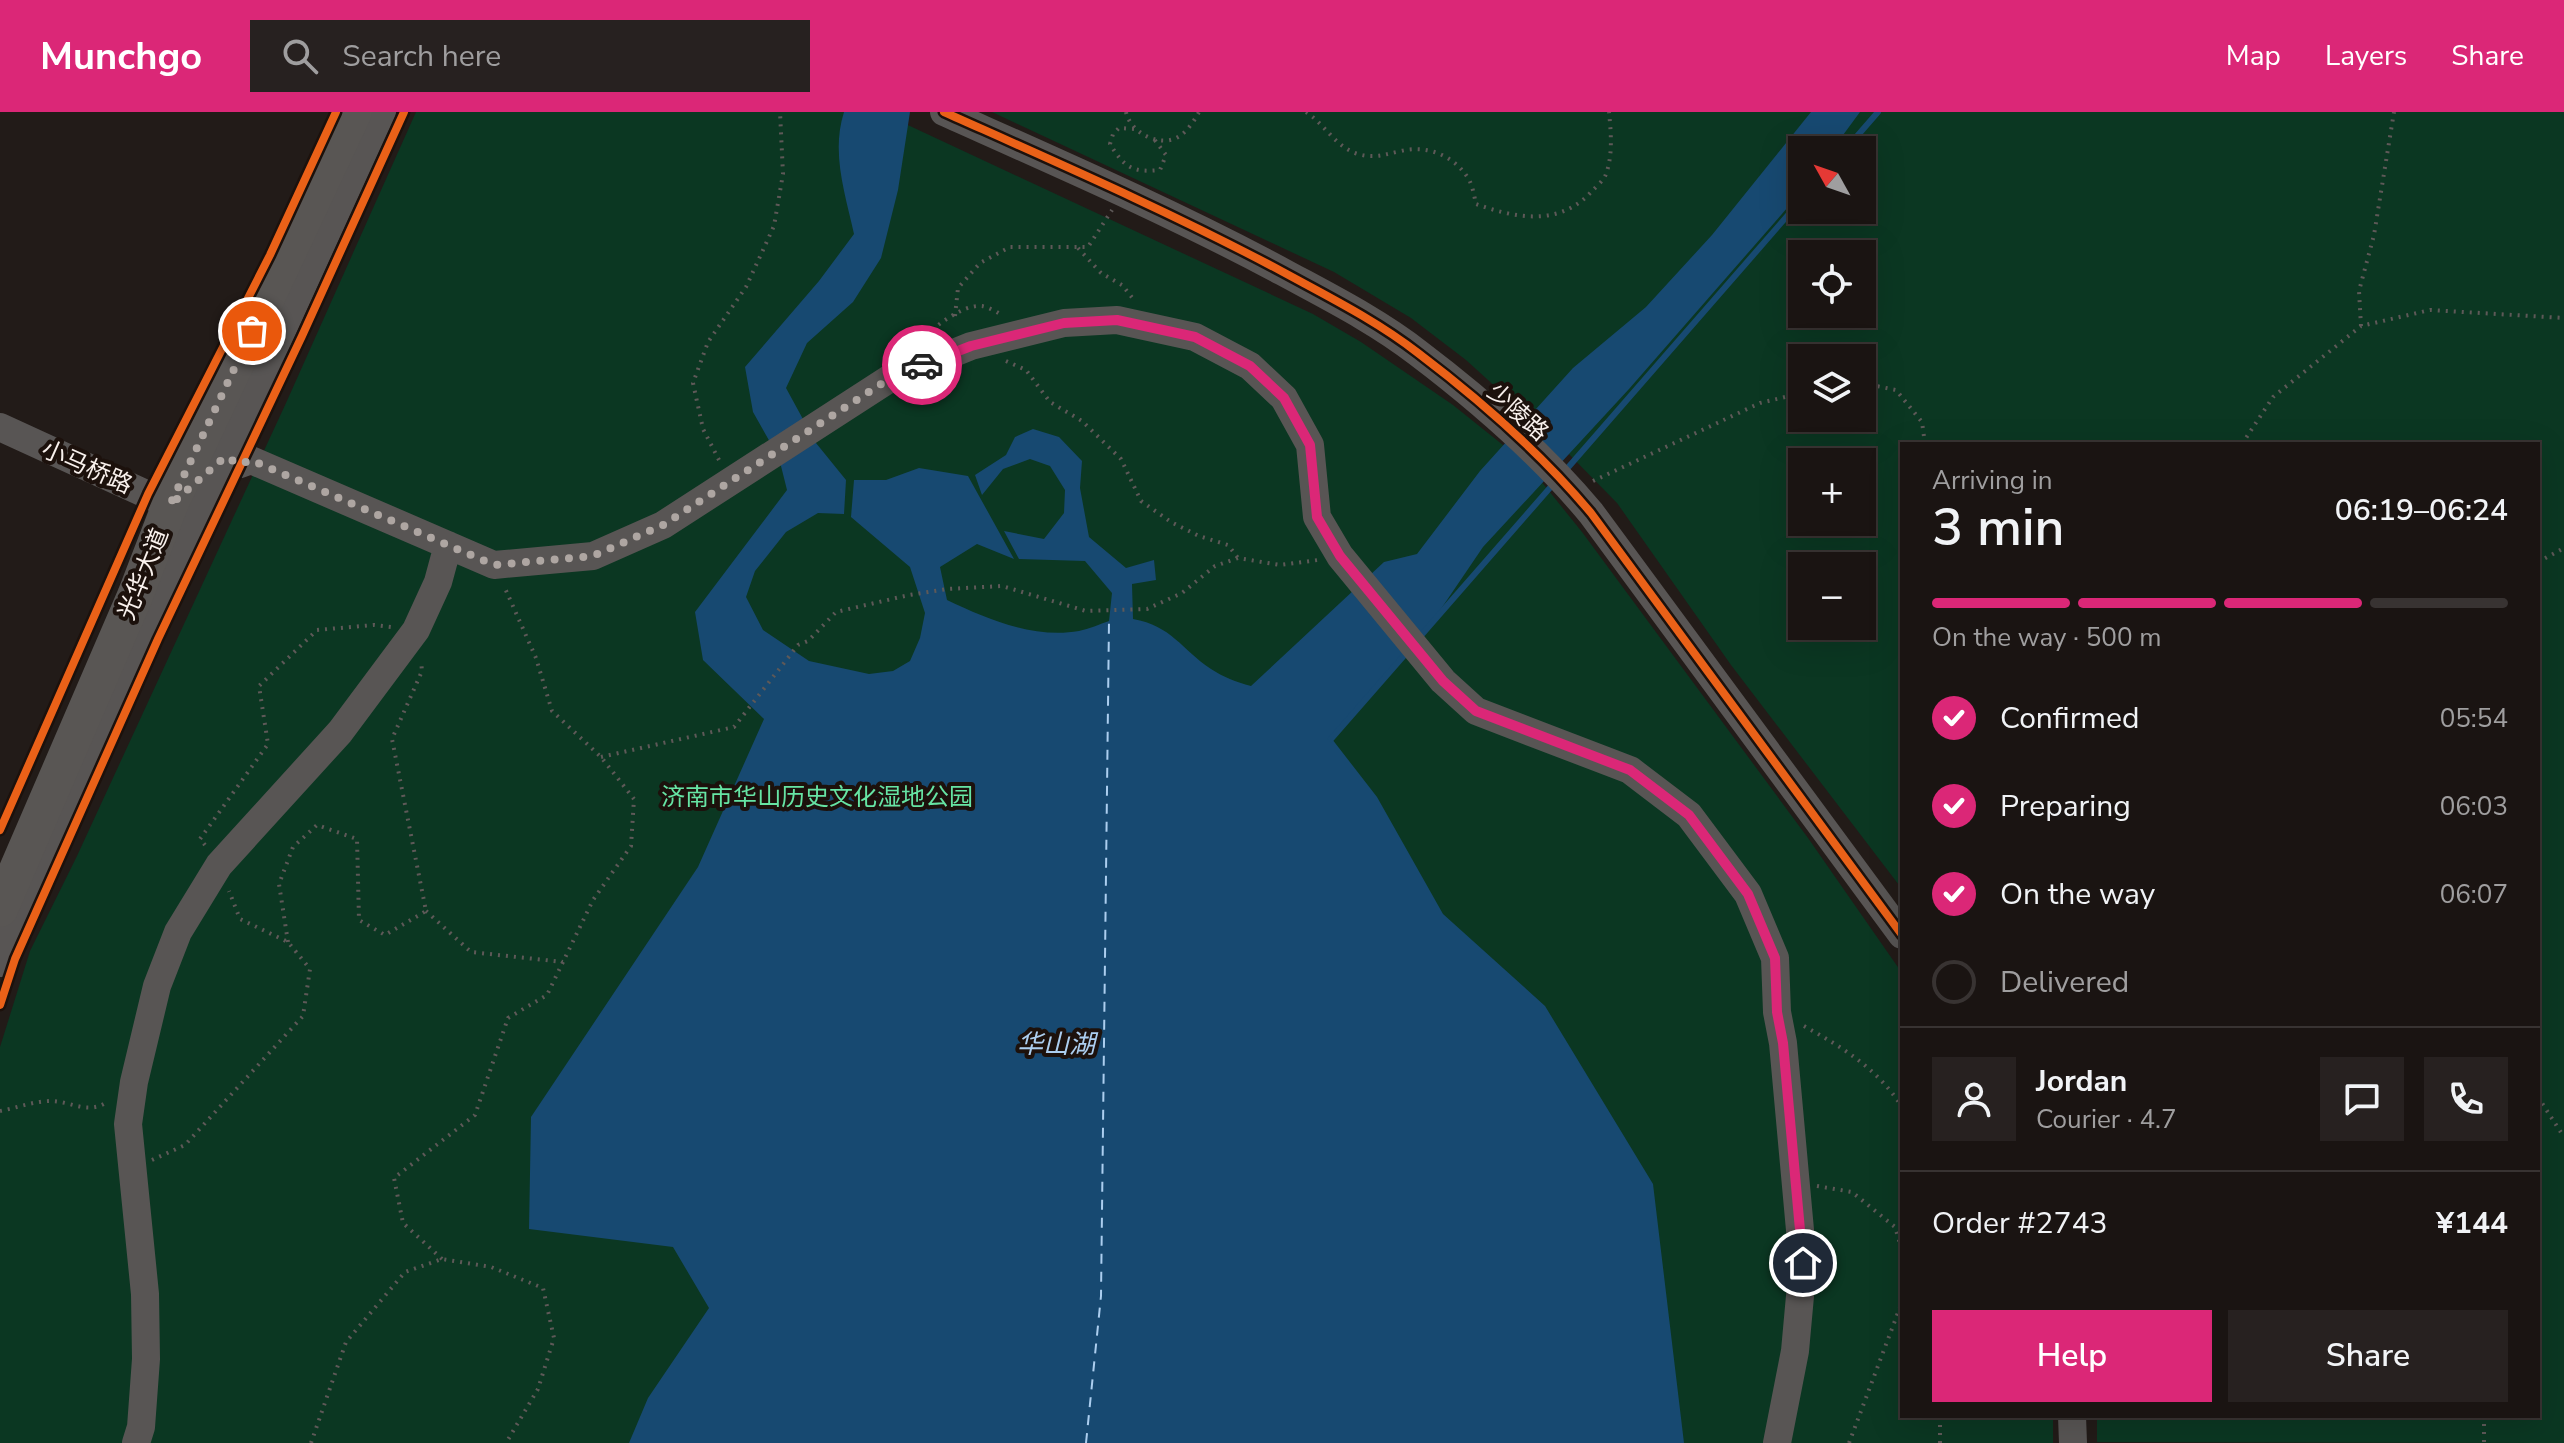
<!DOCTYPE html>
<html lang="en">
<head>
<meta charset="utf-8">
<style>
  body { margin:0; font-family:"Nunito Sans","Noto Sans SC",sans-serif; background:#272120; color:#f1f3f6; height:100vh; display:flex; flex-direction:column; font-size:30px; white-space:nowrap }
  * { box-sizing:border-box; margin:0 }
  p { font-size:26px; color:#9f9e9f }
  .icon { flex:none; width:44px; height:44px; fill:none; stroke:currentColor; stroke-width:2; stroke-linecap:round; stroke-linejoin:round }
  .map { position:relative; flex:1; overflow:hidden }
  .side { position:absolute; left:1900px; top:330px; width:640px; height:976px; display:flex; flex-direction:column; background:#1a1412; border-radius:0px; box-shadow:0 8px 32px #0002,0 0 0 2px #383332 }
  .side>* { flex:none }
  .needle { width:52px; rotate:310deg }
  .tools { position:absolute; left:1788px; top:24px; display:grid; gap:16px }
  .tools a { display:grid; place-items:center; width:88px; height:88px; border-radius:0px; background:#1a1412; box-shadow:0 8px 32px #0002,0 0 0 2px #383332; font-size:40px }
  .pin { position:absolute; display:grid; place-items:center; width:68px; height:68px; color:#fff; margin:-34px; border:4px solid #fff; border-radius:50%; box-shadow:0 2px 8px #0007 }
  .courier { position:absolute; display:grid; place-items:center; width:80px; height:80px; margin:-40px; border:6px solid #db2777; border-radius:50%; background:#fff; color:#222; box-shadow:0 2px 10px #0007 }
  .overview em { font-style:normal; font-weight:600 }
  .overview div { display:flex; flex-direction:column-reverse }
  .overview { display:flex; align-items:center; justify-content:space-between; height:136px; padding:0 32px }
  h1 { font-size:52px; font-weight:600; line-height:60px }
  .bar { display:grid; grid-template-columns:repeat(4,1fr); gap:12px 8px; align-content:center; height:96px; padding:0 32px }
  .bar i { height:10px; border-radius:6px; background:#383332 }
  .bar .active { background:#db2777 }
  .bar p { grid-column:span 4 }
  .line { display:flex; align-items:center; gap:20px; padding:0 32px; border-top:2px solid #383332 }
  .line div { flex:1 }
  .round { display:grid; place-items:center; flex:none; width:84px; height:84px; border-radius:0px; background:#272120 }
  ol { padding:0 32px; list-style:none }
  li { display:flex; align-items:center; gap:24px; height:88px }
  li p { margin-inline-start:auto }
  li .icon { padding:8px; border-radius:50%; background:#db2777; color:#fff; stroke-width:4 }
  li:last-child { color:#9f9e9f }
  li i { width:44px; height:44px; border:4px solid #383332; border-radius:50% }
  .primary-button { display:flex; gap:16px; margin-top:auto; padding:16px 32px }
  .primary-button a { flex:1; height:92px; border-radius:0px; background:#db2777; color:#fff; font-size:32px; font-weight:600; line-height:92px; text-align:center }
  .primary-button a+a { background:#272120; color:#f1f3f6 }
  header { display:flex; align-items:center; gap:48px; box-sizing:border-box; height:112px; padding:0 40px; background:#db2777; color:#fff }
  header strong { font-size:38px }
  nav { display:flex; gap:44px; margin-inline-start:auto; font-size:28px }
  .search { width:560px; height:72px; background:#272120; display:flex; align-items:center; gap:20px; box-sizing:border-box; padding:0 28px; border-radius:0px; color:#9f9e9f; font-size:30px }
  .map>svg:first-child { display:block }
  .green { fill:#0b3722; fill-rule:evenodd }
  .water { fill:#174971 }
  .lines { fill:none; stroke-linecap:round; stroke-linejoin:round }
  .stream { stroke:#174971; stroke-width:6 }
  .ferry { stroke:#acceef; stroke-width:2; stroke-dasharray:10 8; stroke-linecap:butt }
  .path { stroke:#5e5958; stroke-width:4; stroke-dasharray:2 6; stroke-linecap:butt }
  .minor { stroke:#585554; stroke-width:28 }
  .major { stroke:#595654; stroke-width:36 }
  .cycleway-casing { stroke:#1c110c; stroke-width:13 }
  .cycleway { stroke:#ea6118; stroke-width:8 }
  .done { stroke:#aea6a2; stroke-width:8; stroke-dasharray:0 14.4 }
  .route { stroke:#db2777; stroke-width:10 }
  .labels { text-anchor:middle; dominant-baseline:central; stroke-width:8; stroke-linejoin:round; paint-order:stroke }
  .street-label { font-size:24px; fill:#f9f1ed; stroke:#1c110c }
  .park-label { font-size:24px; fill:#66e4a4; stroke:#1c110c }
  .water-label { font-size:26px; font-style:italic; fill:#acceef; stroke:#1c110c }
</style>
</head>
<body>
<header>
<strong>Munchgo</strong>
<div class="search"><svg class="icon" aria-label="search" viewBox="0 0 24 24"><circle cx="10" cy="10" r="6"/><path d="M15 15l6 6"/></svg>Search here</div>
<nav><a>Map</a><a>Layers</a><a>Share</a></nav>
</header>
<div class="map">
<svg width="2564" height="1331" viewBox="0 0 2564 1331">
  <rect width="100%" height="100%" fill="#221b18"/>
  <path class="green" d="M416 0H880L1313 202 1361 230 1453 293 1528 353 1582 420 1808 726 1902 861V1304H2053V1331H0V935L30 839 77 744 286 291Z
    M992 0H2564V1331L2097 1330V1304H2538V332H1902V777L1731 553 1617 391 1563 336 1466 248 1411 206 1334 160ZM1802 38H1862V98H1802ZM1802 142H1862V202H1802ZM1802 246H1862V306H1802ZM1802 350H1862V410H1802ZM1802 454H1862V514H1802Z"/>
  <path class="water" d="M844 0H910L898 78 881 146 853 190 807 231 786 276 816 331 846 368 844 402 818 401 786 420 755 459 746 485 763 518 809 549 869 562 893 559 910 549 920 526 925 501 910 455 851 405 854 368H886L919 356 968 364 1014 447 977 432 940 455 947 488C987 507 1034 527 1079 519 1089 517 1100 512 1109 509L1112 481 1085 449 1019 447 1004 419 1044 427 1064 401 1065 378 1050 354 1030 347 1003 357 982 383 975 363 1006 343 1015 325 1033 317 1059 325 1082 349 1080 376 1089 425 1126 456 1154 448 1156 468 1132 472 1133 507C1172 514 1181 537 1211 557 1223 565 1236 570 1251 574L1384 450 1417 442 1480 359 1573 256 1646 195 1712 123 1811 0H1860L1832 38H1802V77L1788 95 1629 277 1483 435 1428 516 1332 627 1377 685 1443 802 1545 894 1653 1072 1684 1331H629L648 1286 709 1196 673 1135 529 1117 531 1005 698 755 764 607 703 548 695 500 787 378 779 346 753 300 745 255 819 169 854 122C845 81 831 41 844 0Z"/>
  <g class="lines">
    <path class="stream" d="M1845 38 1878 0
      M1565 359 1802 87
      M1418 527 1555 370
      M1331 627 1408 539"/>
    <path class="ferry" d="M1086 1331 1101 1184 1109 509"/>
    <path class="path" d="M1126 0C1130 20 1159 36 1178 25 1187 20 1194 9 1199 0
      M1306 0C1325 12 1335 35 1358 42 1374 47 1386 42 1401 39 1425 33 1451 42 1466 63 1472 70 1474 83 1476 92 1515 106 1559 115 1591 80 1596 75 1604 68 1606 62 1613 43 1611 20 1609 0
      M1134 17 1119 16 1113 22 1110 32C1124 55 1132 61 1160 58L1166 43 1154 27
      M1078 136 1101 161 1122 173 1134 188
      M955 204 958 176 980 151 1010 135H1088L1112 98
      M2361 214 2359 179 2374 123 2394 0
      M921 229C933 215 963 192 982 194 988 195 995 199 1000 202
      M1006 249 1026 258 1050 290 1082 309 1121 347 1141 389 1171 410 1199 424 1228 433 1238 446
      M1862 271 1896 278 1922 310 1925 332
      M2242 332 2273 285 2361 214 2430 198 2564 206
      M719 348 703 317 693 271 708 230 746 175 774 114 783 62 780 0
      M1593 369 1760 291 1802 281
      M2538 450 2564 436
      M601 645 734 615 798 533 808 529 836 500 909 483 947 477 1002 474 1086 499 1147 497 1182 481 1215 454 1238 446 1280 453 1318 448
      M205 733 200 727 268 632 259 574 317 518 374 513 391 515
      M426 799 471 840 563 850
      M288 830 279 772 293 735 317 713 357 727 359 808 385 823 426 799 392 627 422 559 421 549
      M1804 914C1842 935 1878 957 1902 995
      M2538 985 2564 1025
      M0 999C16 996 34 989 51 989 70 989 88 1003 107 990
      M152 1048 185 1033 303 904 310 857 288 830 240 807 229 779
      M1817 1074 1852 1080 1895 1115 1902 1138
      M442 1147 403 1111 394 1066 475 1003 508 906 547 883 593 788 631 734 634 687 601 645 552 599 536 546 504 474
      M2484 1304V1331
      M311 1331 346 1230 405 1160 442 1147 491 1155 543 1176 554 1226 538 1277 506 1331
      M1849 1331 1902 1190
      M1940 1331V1304"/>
    <path class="minor" d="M944 0C1058 51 1173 101 1283 160 1329 185 1377 209 1418 241 1480 288 1541 341 1591 401L1902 823
      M0 315 170 393 225 345 240 352 251 348 494 453 593 444 663 413 889 267 971 234 1064 211 1117 208 1195 225 1250 254 1284 286 1310 333 1317 405 1340 444 1443 569 1476 599 1630 658 1689 703 1748 782 1775 846 1777 900 1783 931 1803 1151 1795 1239 1777 1331
      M0 851 49 729 382 0
      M2072 1304 2073 1331
      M136 1331 141 1315 146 1247 145 1182 128 1012 134 970 157 874 178 820 219 753 340 620 416 518 438 470 448 433"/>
    <path class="major" d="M0 797 135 484 170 393 354 0"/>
    <g class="cycleway-casing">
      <path id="cycleway" d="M944 0C1058 51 1173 101 1283 160 1329 185 1377 209 1418 241 1480 288 1541 341 1591 401L1902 823
        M0 718 148 382 270 143 336 0
        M0 893 15 847 158 527 302 224 404 0"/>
    </g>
    <use href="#cycleway" class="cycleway"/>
  </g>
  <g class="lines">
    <path class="done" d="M252 219 170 393 225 345 240 352 251 348 494 453 593 444 663 413 889 267 922 253"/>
    <path class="route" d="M922 253 971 234 1064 211 1117 208 1195 225 1250 254 1284 286 1310 333 1317 405 1340 444 1443 569 1476 599 1630 658 1689 703 1748 782 1775 846 1777 900 1783 931 1803 1151"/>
  </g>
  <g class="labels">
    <g class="street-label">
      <text transform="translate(1518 300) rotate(42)">少陵路</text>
      <text transform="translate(87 355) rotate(24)">小马桥路</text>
      <text transform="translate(143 462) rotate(-68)">光华大道</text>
    </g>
    <g class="park-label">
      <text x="817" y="685">济南市华山历史文化湿地公园</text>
    </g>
    <g class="water-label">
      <text x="1056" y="932">华山湖</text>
    </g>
  </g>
</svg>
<div class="tools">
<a><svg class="needle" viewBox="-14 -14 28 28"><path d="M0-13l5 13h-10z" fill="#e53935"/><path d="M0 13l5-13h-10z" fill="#9f9e9f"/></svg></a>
<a><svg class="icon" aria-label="locate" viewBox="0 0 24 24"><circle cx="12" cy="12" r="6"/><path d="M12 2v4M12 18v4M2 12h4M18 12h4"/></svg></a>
<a><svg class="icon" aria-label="layers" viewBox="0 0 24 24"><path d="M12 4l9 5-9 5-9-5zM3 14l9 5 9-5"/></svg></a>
<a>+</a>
<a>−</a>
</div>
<div class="pin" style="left:252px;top:219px;background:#ea580c"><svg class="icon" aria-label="bag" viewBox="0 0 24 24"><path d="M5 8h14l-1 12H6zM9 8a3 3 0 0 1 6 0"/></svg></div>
<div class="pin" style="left:1803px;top:1151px;background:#1f2937"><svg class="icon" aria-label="home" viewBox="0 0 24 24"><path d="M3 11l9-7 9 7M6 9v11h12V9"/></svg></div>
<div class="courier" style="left:922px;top:253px"><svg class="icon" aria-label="car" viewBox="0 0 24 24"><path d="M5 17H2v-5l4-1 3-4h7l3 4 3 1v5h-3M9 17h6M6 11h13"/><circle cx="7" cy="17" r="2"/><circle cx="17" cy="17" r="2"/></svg></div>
<section class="side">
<div class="overview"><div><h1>3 min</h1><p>Arriving in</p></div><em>06:19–06:24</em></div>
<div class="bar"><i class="active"></i><i class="active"></i><i class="active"></i><i></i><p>On the way · 500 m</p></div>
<ol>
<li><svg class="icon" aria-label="check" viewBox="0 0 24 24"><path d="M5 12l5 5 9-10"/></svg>Confirmed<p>05:54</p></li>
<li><svg class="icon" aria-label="check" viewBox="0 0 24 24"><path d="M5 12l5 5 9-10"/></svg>Preparing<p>06:03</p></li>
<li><svg class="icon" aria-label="check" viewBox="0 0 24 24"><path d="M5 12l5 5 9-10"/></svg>On the way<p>06:07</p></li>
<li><i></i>Delivered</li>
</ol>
<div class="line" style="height:144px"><a class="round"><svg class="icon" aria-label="person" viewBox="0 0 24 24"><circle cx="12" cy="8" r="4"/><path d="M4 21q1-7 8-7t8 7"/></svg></a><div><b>Jordan</b><p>Courier · 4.7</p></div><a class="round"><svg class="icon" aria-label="chat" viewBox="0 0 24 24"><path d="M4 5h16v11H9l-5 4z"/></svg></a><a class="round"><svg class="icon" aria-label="phone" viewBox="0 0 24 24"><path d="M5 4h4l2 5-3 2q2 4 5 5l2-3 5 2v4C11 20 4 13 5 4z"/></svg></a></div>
<div class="line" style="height:104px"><div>Order #2743</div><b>¥144</b></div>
<div class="primary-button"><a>Help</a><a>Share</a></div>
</section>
</div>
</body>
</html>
